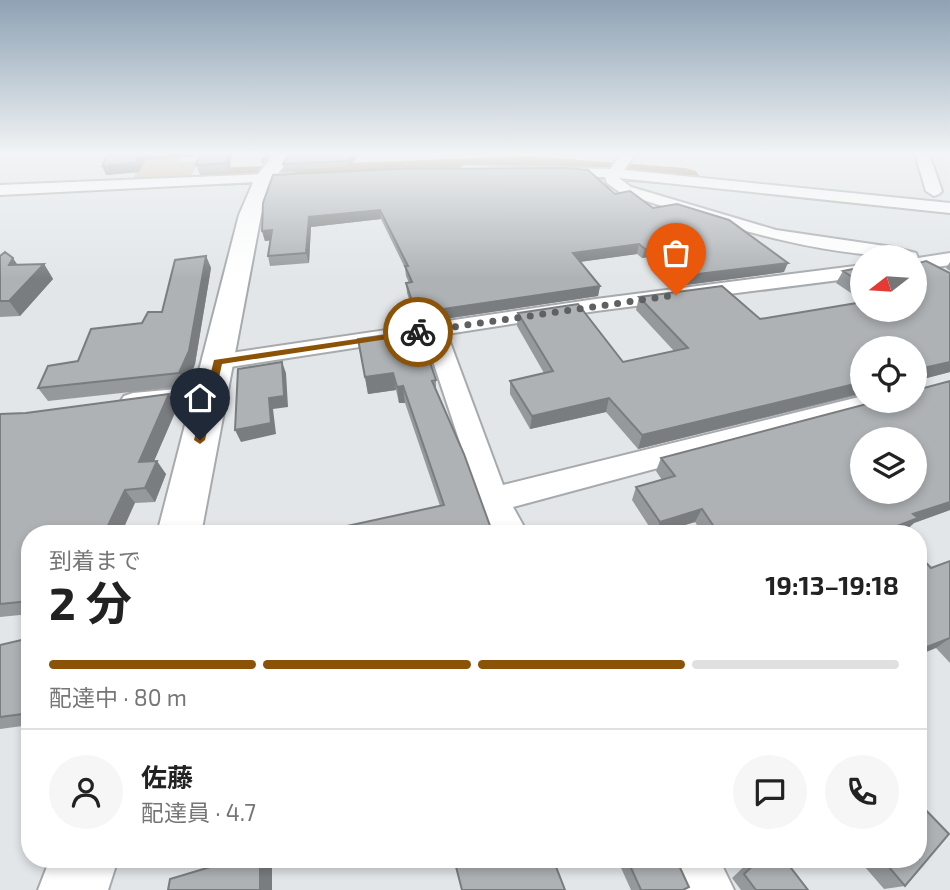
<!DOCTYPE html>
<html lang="ja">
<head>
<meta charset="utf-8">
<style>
  body { margin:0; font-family:"Exo 2","Noto Sans JP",sans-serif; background:#f6f6f6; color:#222; height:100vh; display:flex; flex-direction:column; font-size:26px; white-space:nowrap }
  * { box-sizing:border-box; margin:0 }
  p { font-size:23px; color:#767676 }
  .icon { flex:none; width:38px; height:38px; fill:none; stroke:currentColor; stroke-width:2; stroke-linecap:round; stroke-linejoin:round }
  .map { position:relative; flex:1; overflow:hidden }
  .drawer { position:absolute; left:21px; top:525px; width:906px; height:343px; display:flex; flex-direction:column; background:#fff; border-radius:28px; box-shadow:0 4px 10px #0003 }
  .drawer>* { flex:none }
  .needle { width:46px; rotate:253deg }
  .controls { position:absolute; left:850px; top:245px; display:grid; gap:14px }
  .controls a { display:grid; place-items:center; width:77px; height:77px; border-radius:50%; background:#fff; box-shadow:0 4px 10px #0003; font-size:35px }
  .pin { position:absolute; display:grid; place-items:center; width:60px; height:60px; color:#fff; margin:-72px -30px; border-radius:50% 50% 50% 0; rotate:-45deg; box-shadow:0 0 7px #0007 }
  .pin .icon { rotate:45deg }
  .courier { position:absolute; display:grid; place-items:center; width:70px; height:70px; margin:-35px; border:5px solid #8b5307; border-radius:50%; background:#fff; color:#222; box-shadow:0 2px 9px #0007 }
  .head em { font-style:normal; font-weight:700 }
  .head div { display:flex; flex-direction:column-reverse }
  .head { display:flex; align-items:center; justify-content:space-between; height:119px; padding:0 28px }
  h1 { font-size:46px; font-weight:700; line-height:52px }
  .bar { display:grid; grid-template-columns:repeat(4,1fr); gap:10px 7px; align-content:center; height:84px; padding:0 28px }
  .bar i { height:9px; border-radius:5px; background:#e0e0e0 }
  .bar .current { background:#8b5307 }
  .bar p { grid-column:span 4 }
  .line { display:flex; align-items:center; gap:18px; padding:0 28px; border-top:2px solid #e0e0e0 }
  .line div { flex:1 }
  .round { display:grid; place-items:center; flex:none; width:74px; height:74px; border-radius:37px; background:#f6f6f6 }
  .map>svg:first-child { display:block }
  .green { fill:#d0bba6 }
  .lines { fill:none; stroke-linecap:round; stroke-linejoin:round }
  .river { fill:#a78667; fill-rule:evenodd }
  .minor-casing { stroke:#a7aaad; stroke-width:4 }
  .secondary-casing { stroke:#a7aaad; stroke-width:4 }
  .minor { fill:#fff; fill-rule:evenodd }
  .secondary { fill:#fff; fill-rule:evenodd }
  .wall { fill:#96999c }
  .shaded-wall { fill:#7a7d7f }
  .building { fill:#aeb2b5; stroke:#7a7d7f; stroke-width:2; fill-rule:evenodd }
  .route { fill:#8b5307 }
  .done { stroke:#5e6162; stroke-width:7; stroke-dasharray:0 12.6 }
</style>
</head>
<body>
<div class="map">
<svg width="950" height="890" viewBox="0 0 950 890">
  <rect width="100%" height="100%" fill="#e2e6e9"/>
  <path class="green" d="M144 154H181L178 162 200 161 190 177 133 179Z"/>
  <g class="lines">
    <path class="river" d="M529 156 685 168 696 171 700 177 696 183 685 186 529 174 213 186 202 183 198 177 202 171 213 168Z"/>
    <g class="minor-casing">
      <path id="minor" d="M621 154H635L624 170 950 203V213L619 178 631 187 776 230 892 247 916 253 918 258 950 253V265L915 270V257C814 257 717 223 621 193L607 183 605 177 464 174 457 170 464 166 610 169Z
        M915 154H929L942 191 939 194 934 196 926 191Z
        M291 173 298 177 296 180 0 195V185Z
        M863 265V277L596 311 447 334 503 485 863 396V401H889L885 407 513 507 528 534H495L482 509 425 337 217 369 209 367 205 362 209 357 217 355 596 299Z
        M210 386 219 388 223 394 219 400 133 411 124 408 120 402 124 396 133 393Z
        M667 859H719L734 890H681Z"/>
    </g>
    <g class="secondary-casing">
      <path id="secondary" d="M274 154H292L275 178 261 215 201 534H157L239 215 255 178Z
        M50 859H118L108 890H38Z"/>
    </g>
    <use href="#minor" class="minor"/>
    <use href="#secondary" class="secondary"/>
  </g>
  <path class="wall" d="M108 154H232L229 172 199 173 196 165 199 155 145 160 139 172 106 175Z
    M289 154H360L349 167 284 170 283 164Z
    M615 194 653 208 784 272 678 286 649 257 642 258 637 254 580 262 600 286 598 296 417 323 407 293 406 283H409L406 276 405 268 381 219 311 227 309 263 270 266 268 256 270 240 265 241 262 231 263 203Z
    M0 256 17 264H44L53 279 20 316 0 317Z
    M206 256 211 268 195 364 186 386 48 401 38 388 78 361 142 323 162 312Z
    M950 262V271L946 268Z
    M863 267V301L836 283 843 271Z
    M950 273V372L923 379 924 388 950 381V510L914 523 905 531 899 534H703L695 522 654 534 632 500 636 487 662 480 656 471 661 458 915 401 863 348V394L638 449 606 412 530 429 510 394V381L544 373 517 326 518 313 623 362 674 351 636 310 639 297 760 319 863 310Z
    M358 339 436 380V390L493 534 440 506 405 403H399L396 390 368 394Z
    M169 394 177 408 154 461 166 474 155 502 135 503 30 534V614L0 617V414L26 413Z
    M950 561V663L936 648 931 568Z
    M30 638V725L0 729V645Z
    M617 859H676L683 890H631Z
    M752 859H784L808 890H741L732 878Z
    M858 859H919L905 886 884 889Z"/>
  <path class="shaded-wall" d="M140 154H205V155L145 160 139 172 106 175 102 166Z
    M228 154H232L229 172 226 163Z
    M266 154H272L262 164 261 159Z
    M355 154H360L349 167 348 161Z
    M380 210 381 219 311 227 309 263 306 253 309 217Z
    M272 230 275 240 265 241 262 231Z
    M639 244 637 254 571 263 573 253Z
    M651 248 649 257 642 258 645 249Z
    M206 256 211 268 195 364 186 386 179 373Z
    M13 258 23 273 9 265Z
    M788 263 784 272 678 286 681 276Z
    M44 264 53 279 20 316 9 301Z
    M600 286 598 296 417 323 416 313Z
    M282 362 286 373 288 407 273 409 276 434 241 442 235 430 269 398Z
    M950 362V372L915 381 923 368Z
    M393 373 396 390 368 394 365 377Z
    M863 382 862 393 638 449 642 435Z
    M403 386 405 403H399L397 387Z
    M169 394 177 408 148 475 139 462Z
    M609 398 606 412 530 429 532 416Z
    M157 461 166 474 155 502 145 488Z
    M125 490 135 503 121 534H104Z
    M950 502V510L914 523 905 531 899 534H887L892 528 913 514Z
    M702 509 695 522 655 534 660 522Z
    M950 638 936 648 919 655V650Z
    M260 859H272V890H260Z"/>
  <path class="building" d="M108 154H140L136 163 102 166Z
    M200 154H228L226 163 196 165Z
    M289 154H355L348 161 283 164Z
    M567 168 588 170 615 194 630 191 653 208 677 204 729 220 788 263 681 276 651 248 645 249 639 244 573 253 600 286 416 313 406 283 412 282 405 266H408L380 210 309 217 306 253 268 256 272 230 262 231 263 203 273 175 397 169Z
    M5 252 13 258 9 265 44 264 9 301H0V256Z
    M206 256 189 351 179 373 38 388 48 366 78 361 91 329 142 323 148 312H162L175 260Z
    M926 261 950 273V362L923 368 924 388 950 381V502L913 514 918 518 892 528 898 534H719L702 509 660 522 636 487 675 476 661 458 878 401H915V348H863V382L642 435 609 398 532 416 510 381 553 371 518 313 578 304 623 362 688 348 639 297 722 286 760 319 863 302V310H915V264ZM863 439H915V492H863Z
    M863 267V284L843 271Z
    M419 330 436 380 432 381 464 454 493 534H310L444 505 403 386 397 387 393 373 365 377 358 339Z
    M282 362 284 396 269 398 271 423 235 430 238 369Z
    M169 394 139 462 157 461 145 488 125 490 104 534H30V601L0 604V414L26 413Z
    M919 555 931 568 950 561V638L919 650Z
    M30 638V713L0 717V645Z
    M919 803 949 834 905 886 882 859H919Z
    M217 859H260V890H168L170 879 217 865Z
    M454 859H553L565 890H462Z
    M627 859H676L689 887 683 890H641Z
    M760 859H784L808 890H756L744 874Z"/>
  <linearGradient id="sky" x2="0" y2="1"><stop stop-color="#8ea2b4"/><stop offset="0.55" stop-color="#f2f4f5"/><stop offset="1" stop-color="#f2f4f5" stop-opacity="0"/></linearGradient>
  <rect width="950" height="279" fill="url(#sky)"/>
  <path class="route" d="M418 330 422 332 421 334 222 364 205 440 200 444 194 440 214 360Z"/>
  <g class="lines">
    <path class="done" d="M418 332 676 295"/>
  </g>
</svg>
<div class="controls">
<a><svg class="needle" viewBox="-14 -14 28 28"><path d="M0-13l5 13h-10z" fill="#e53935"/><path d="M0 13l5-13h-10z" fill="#767676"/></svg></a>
<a><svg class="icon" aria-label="locate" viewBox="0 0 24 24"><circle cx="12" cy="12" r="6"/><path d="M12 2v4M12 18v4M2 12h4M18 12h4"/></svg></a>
<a><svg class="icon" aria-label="layers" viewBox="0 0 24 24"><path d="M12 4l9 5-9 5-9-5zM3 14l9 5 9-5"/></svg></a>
</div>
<div class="pin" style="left:676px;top:295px;background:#ea580c"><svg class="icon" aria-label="bag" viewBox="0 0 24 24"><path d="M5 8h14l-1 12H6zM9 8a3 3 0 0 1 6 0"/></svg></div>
<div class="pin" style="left:200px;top:440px;background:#1f2937"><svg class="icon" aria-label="home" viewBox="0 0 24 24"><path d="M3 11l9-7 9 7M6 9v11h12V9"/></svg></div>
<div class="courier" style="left:418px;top:332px"><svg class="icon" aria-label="bike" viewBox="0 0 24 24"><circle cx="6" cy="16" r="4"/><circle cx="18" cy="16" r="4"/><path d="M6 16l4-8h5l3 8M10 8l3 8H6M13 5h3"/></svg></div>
<section class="drawer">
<div class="head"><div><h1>2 分</h1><p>到着まで</p></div><em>19:13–19:18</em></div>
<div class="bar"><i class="current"></i><i class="current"></i><i class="current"></i><i></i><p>配達中 · 80 m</p></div>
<div class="line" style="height:126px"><a class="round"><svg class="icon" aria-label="person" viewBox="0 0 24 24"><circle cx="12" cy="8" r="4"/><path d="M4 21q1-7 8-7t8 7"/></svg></a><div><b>佐藤</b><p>配達員 · 4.7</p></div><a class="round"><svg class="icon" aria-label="chat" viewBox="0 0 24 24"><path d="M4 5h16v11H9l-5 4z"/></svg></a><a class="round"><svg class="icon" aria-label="phone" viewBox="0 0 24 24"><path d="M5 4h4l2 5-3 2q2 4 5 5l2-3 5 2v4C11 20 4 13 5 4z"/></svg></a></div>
</section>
</div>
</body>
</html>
